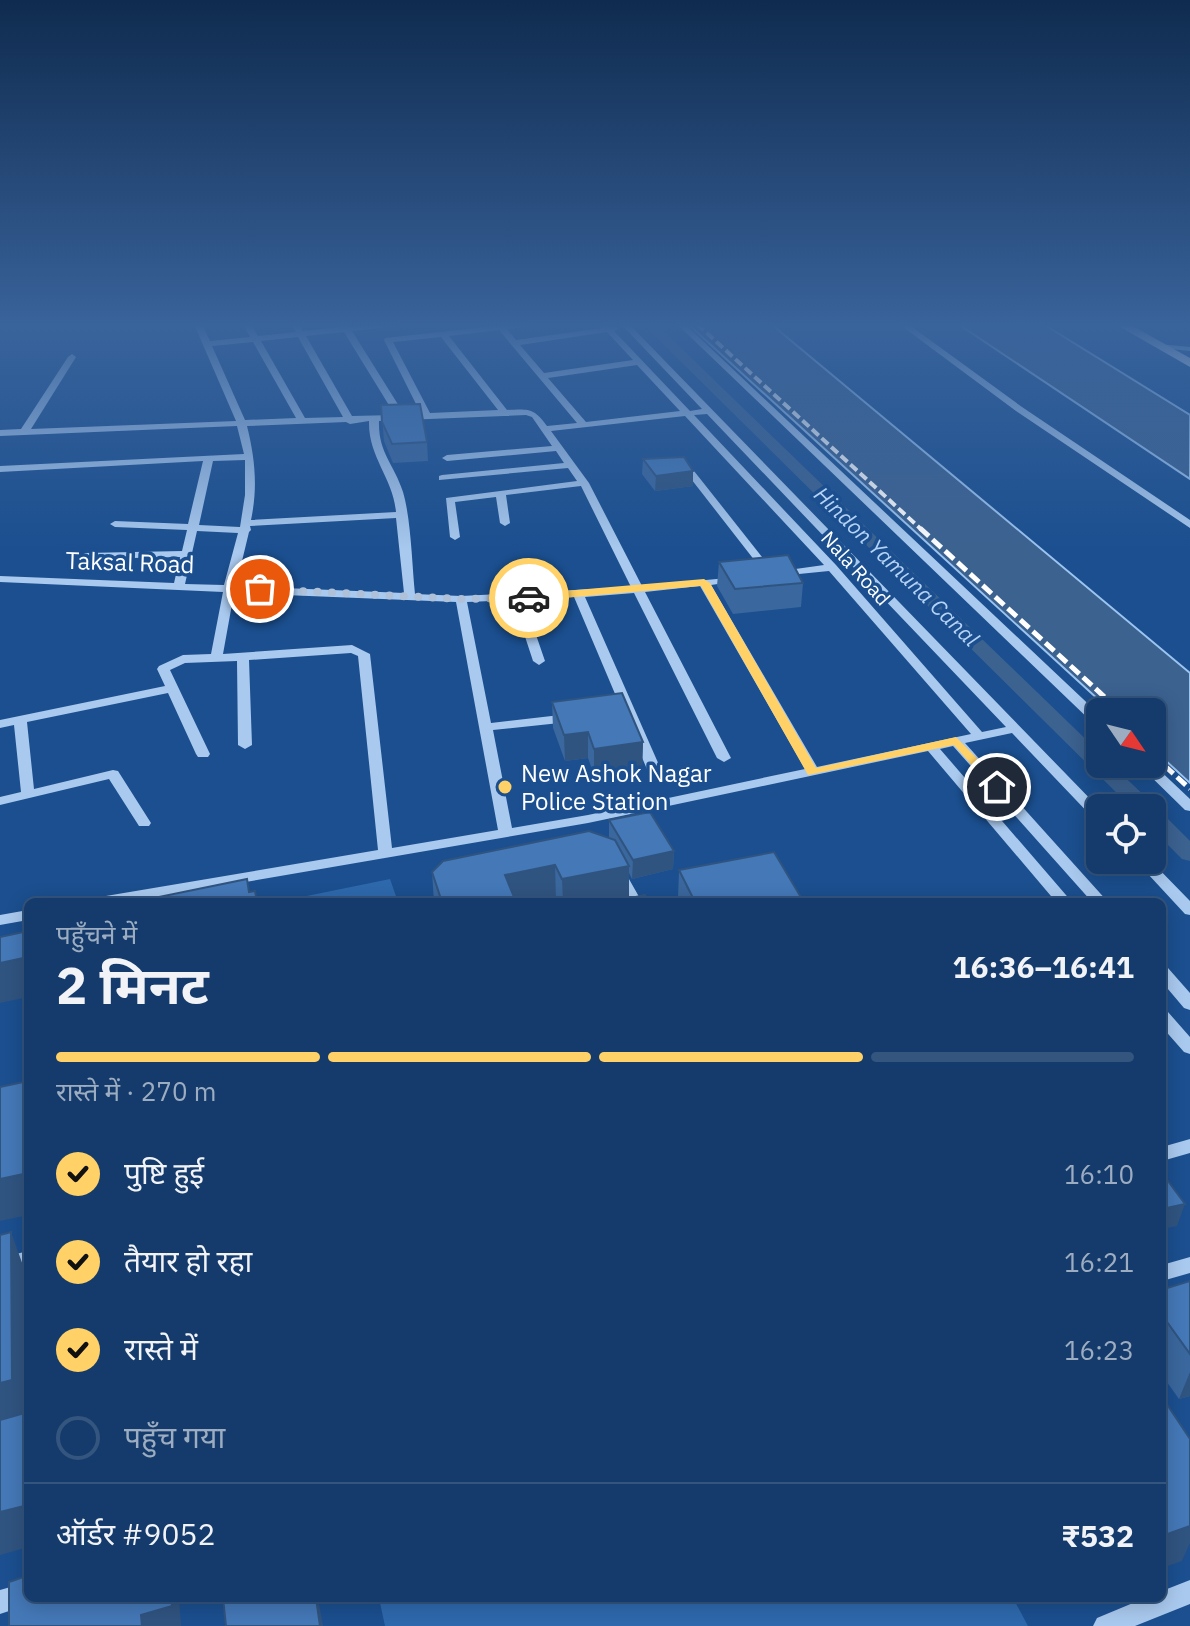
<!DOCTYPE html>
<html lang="hi">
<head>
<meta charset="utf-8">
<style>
  body { margin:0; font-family:"IBM Plex Sans","Noto Sans Devanagari",sans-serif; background:#214673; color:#f1f3f6; height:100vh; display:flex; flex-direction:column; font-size:30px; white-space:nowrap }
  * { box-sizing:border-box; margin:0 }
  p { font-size:26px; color:#9dadc1 }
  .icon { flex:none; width:44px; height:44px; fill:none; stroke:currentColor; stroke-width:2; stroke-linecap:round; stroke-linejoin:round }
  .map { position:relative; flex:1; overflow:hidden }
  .sheet { position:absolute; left:24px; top:898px; width:1142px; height:704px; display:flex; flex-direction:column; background:#143b6b; border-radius:12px; box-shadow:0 4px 20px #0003,0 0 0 2px #33557e }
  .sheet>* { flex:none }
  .needle { width:52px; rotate:125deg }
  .fabs { position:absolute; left:1086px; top:698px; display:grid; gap:16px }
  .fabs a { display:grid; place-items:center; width:80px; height:80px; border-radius:12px; background:#143b6b; box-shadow:0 4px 20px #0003,0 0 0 2px #33557e; font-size:40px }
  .pin { position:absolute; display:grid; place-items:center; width:68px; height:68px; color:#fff; margin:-34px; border:4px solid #fff; border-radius:50%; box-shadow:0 2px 8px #0007 }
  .courier { position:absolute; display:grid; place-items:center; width:80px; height:80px; margin:-40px; border:6px solid #ffd166; border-radius:50%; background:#fff; color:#222; box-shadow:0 2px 10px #0007 }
  .summary em { font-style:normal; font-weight:700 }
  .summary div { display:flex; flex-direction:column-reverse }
  .summary { display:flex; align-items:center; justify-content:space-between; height:136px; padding:0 32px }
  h1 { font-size:52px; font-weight:700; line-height:60px }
  .bar { display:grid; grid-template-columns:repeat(4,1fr); gap:12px 8px; align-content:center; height:96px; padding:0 32px }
  .bar i { height:10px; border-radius:6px; background:#33557e }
  .bar .current { background:#ffd166 }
  .bar p { grid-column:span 4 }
  .line { display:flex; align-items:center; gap:20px; padding:0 32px; border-top:2px solid #33557e }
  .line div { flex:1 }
  ol { padding:0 32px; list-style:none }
  li { display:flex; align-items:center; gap:24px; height:88px }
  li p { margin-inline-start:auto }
  li .icon { padding:8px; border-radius:50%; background:#ffd166; color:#111; stroke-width:4 }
  li:last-child { color:#9dadc1 }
  li i { width:44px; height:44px; border:4px solid #33557e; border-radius:50% }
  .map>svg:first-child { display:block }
  .green { fill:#2e69ad }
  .water { fill:#3c6290; stroke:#9cc4f0; stroke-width:2 }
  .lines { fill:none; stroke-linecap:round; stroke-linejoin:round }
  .canal { fill:#3c6290; fill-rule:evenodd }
  .minor { fill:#a9c9ee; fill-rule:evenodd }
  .major { fill:#f0f6ff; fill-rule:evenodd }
  .rail-far1 { stroke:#fff; stroke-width:4; stroke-dasharray:9 4; stroke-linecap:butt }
  .rail { stroke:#fff; stroke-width:5; stroke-dasharray:12 5; stroke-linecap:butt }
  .wall { fill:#3a679d }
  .shaded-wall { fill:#305480 }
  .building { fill:#4478b7; stroke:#305480; stroke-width:2 }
  .route { fill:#ffd166 }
  .done { stroke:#afc1d8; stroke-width:8; stroke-dasharray:0 14.4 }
  .poi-dot { fill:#ffd166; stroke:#1b4f8f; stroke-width:3 }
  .labels { text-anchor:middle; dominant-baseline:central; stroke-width:7; stroke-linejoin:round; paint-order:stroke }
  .far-street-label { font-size:20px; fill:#fff; stroke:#1b4f8f }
  .far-water-label { font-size:22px; font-style:italic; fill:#b5d3f5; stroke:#1b4f8f }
  .street-label { font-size:24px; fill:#fff; stroke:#1b4f8f }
  .poi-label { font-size:24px; fill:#fff; stroke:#1b4f8f; text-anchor:start }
</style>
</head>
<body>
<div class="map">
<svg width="1190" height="1626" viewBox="0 0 1190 1626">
  <rect width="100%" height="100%" fill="#1b4f8f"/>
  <path class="green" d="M390 879 398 902H293L292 899Z
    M379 1598H1013L1028 1626H385Z"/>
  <path class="water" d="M688 324H771L1190 673V783L1152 748V712H1112Z
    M958 324H1043L1190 415V479Z"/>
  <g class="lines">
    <path class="canal" d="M643 324H656L1100 753V764H1111L1152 803 1154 810 1160 811 1190 841V861L1182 859 1152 829V808H1132Z"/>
    <path class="minor" d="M194 324H202L210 341 250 337 243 324H251L258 336 296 332 291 324H299L303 331 341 327 339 324H347L349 327 400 324 396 326 352 331 404 414H421L384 340 385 338 495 326 494 324H535L531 326 507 329 516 340 602 328 599 324H607L610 327H617L618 329 614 331 690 411 702 409 621 324H629L1100 809V821L1095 820 1012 733 965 743 1108 902H1092L953 746 940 749 1072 902H1056L928 751 588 823 129 902H92L100 897 378 850 358 656 351 653 249 660 252 745 245 749 238 745 237 661 185 663 170 670 210 754 208 757H198L196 754 168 693 27 722 34 789 113 770 118 771 151 823 149 826H139L109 779 0 805V797L21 792 14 725 0 728V720L165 686 157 669 159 666 183 655 211 654 223 592 0 582V576L174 583 180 557 85 559 80 556 85 553 182 551 187 530 115 527 110 524 115 521 188 524 203 461 0 472V466L244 454 237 426 0 436V430L21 429 68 357 72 354 76 357 31 429 236 421ZM499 330 577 423 547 426C534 408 529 409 507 410L449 336ZM344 332 395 415 352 416 306 336ZM607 332 633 360 544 373 520 345ZM298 337 343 417 305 418 261 341ZM441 337 498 410 430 413 393 342ZM253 342 296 418 245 420 212 346ZM637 365 680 411 586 422 548 378ZM707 414 1006 727 982 732 836 565 694 415ZM526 415 532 417 552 446 447 455 442 458 447 461 556 451 564 463 442 475 439 476V480L568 468 577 481 446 498 450 537 455 540 460 537 455 502 496 497 500 523 505 526 510 523 506 495 581 486 631 587 461 596 415 594C412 564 411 519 403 492 394 464 378 453 379 421ZM685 416 824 565 774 572 694 471H688V475L766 575 779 576 829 571 971 734 817 767 711 585 738 581V577L642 586 589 483 551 431ZM369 421C368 457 393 478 396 512L251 520C258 487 255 458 247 426L346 422 350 424ZM245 460V495L240 527 199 525 213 461ZM396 518 404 593 236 586 249 532 251 530 250 526ZM197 531 238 533 224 585 185 584ZM700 586 805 769 588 815 512 828 493 730 569 722 575 718 569 714 491 723 467 602 513 600 533 661 539 665 545 661 524 600 574 597 649 774 656 778 663 774 585 597 634 593 717 758 724 762 731 758 645 592ZM234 593 456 602 498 830 392 848 370 654 352 645 223 654Z
      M677 324H685L1100 715V726L1095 725Z
      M899 324H908L1022 407 1190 520V528L1016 411Z
      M1158 344 1190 347V351L1161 348 1157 346Z
      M1152 763 1190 799V811L1185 810 1138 764Z
      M1135 860H1150L1190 901V915L1185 914Z
      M620 870 625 872 642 902H626L613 875Z
      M28 910V920L0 925V915Z
      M1162 967 1168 968 1190 993V1010L1184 1008 1162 982Z
      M1162 1010 1168 1012 1190 1037V1054L1184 1052 1162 1027Z
      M1190 1139V1153L1162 1161V1147Z
      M28 1251V1267L0 1274V1258Z
      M1190 1257V1273L1162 1281V1265Z
      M1190 1580V1604L1135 1626H1093L1097 1618 1145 1598H1162V1591Z
      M28 1582V1598H38L36 1602 0 1614V1590Z"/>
    <path class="major" d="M1115 324H1129L1190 358V367Z"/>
    <path class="rail-far1" d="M697 324 922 530"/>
    <path class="rail" d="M920 528 1121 712
      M1152 754 1190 789"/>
  </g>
  <path class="wall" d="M381 405 427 442 428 461 393 463 384 441Z
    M643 459 693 471V486L655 491 642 474Z
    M719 562 803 583 801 607 733 614 717 586Z
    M552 702 643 742 642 769 594 775 588 758 565 761 553 728Z
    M609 820 674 851 673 869 632 879 629 873V899L649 902H434L432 872 609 838Z
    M679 870 801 902H680L678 898Z
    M1162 1281 1167 1288 1190 1281V1396L1179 1399 1162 1375Z"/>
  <path class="shaded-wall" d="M693 471V486L655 491 656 476Z
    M588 732V758L565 761 564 735Z
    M643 742 642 769 594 775V749Z
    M674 851 673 869 632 879 633 860Z
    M555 865 556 902H506L505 875Z
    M629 866V902H563L562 879Z
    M28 957V997L0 1003V963Z
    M28 1173V1215L0 1221V1179Z
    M1185 1204 1177 1226 1162 1229V1209Z
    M11 1232 25 1271 27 1418 0 1426V1383Z
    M1167 1322 1162 1336V1324Z
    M1190 1372V1396L1179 1399Z
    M28 1505V1547L0 1555V1512Z
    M1190 1511V1543L1182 1561 1162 1568V1536Z
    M171 1598H179L181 1626H142L141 1615Z
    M316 1598H318L323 1626H320Z"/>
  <path class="building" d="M420 404 427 442 392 444 382 422 381 405Z
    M684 457 693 471 656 476 643 459Z
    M788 555 803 583 735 589 719 562Z
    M622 693 643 742 594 749 588 732 564 735 552 702Z
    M650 812 674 851 633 860 609 820Z
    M589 831 615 840 629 866 562 879 555 865 505 875 516 902H442L432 872 443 861Z
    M774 852 802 899 786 902H695L679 870Z
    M247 879 249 892 255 891 257 902H144V900Z
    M645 895 649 902H614Z
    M28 931V957L0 963V937Z
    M28 1081V1173L0 1179V1087Z
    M1162 1173 1185 1204 1162 1209Z
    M11 1232 12 1380 0 1383V1235Z
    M1162 1281 1167 1288 1190 1281V1354L1167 1322 1162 1324Z
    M1162 1397 1190 1439V1526L1162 1536Z
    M28 1412V1505L0 1512V1420Z
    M28 1571V1598H171L172 1606 141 1615 142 1626H9V1582L24 1577Z
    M223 1598H316L320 1626H226Z"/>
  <linearGradient id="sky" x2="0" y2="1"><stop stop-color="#0f2b4f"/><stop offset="0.59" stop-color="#39639b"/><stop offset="1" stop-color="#39639b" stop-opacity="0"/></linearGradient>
  <rect width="1190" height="551" fill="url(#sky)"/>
  <path class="route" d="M704 579 710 583 816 768 956 737 1002 784V789H993L954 745 808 775 701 586 529 601 524 598 529 594Z"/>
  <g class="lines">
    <path class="done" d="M260 589 461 599 529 598"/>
  </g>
  <circle class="poi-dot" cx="505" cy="787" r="8"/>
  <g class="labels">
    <g class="far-street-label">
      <text transform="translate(856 568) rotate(48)">Nala Road</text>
    </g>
    <g class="far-water-label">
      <text transform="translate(897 566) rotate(44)">Hindon Yamuna Canal</text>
    </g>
    <g class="street-label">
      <text transform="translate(130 562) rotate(2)">Taksal Road</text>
    </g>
    <g class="poi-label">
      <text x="521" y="773">New Ashok Nagar<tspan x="521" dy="28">Police Station</tspan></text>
    </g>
  </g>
</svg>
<div class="fabs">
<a><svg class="needle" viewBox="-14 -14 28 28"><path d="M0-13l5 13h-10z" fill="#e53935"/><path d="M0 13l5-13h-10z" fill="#9dadc1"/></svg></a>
<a><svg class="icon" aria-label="locate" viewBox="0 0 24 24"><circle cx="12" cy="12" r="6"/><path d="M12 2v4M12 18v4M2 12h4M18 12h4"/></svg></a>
</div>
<div class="pin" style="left:260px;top:589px;background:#ea580c"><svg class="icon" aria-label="bag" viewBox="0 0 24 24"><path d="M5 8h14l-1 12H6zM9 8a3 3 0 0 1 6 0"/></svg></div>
<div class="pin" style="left:997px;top:787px;background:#1f2937"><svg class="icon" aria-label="home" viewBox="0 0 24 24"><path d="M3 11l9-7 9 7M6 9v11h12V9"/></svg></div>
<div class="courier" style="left:529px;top:598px"><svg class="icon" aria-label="car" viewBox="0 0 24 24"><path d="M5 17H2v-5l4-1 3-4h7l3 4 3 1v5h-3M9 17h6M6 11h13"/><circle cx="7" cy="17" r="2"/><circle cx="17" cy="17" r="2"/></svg></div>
<section class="sheet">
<div class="summary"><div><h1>2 मिनट</h1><p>पहुँचने में</p></div><em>16:36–16:41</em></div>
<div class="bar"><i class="current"></i><i class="current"></i><i class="current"></i><i></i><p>रास्ते में · 270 m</p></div>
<ol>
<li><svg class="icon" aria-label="check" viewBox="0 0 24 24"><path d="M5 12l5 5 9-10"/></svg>पुष्टि हुई<p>16:10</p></li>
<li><svg class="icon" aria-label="check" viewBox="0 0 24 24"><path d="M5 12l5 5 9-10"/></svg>तैयार हो रहा<p>16:21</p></li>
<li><svg class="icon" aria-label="check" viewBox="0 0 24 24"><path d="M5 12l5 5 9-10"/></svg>रास्ते में<p>16:23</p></li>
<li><i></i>पहुँच गया</li>
</ol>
<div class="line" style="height:104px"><div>ऑर्डर #9052</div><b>₹532</b></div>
</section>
</div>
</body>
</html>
